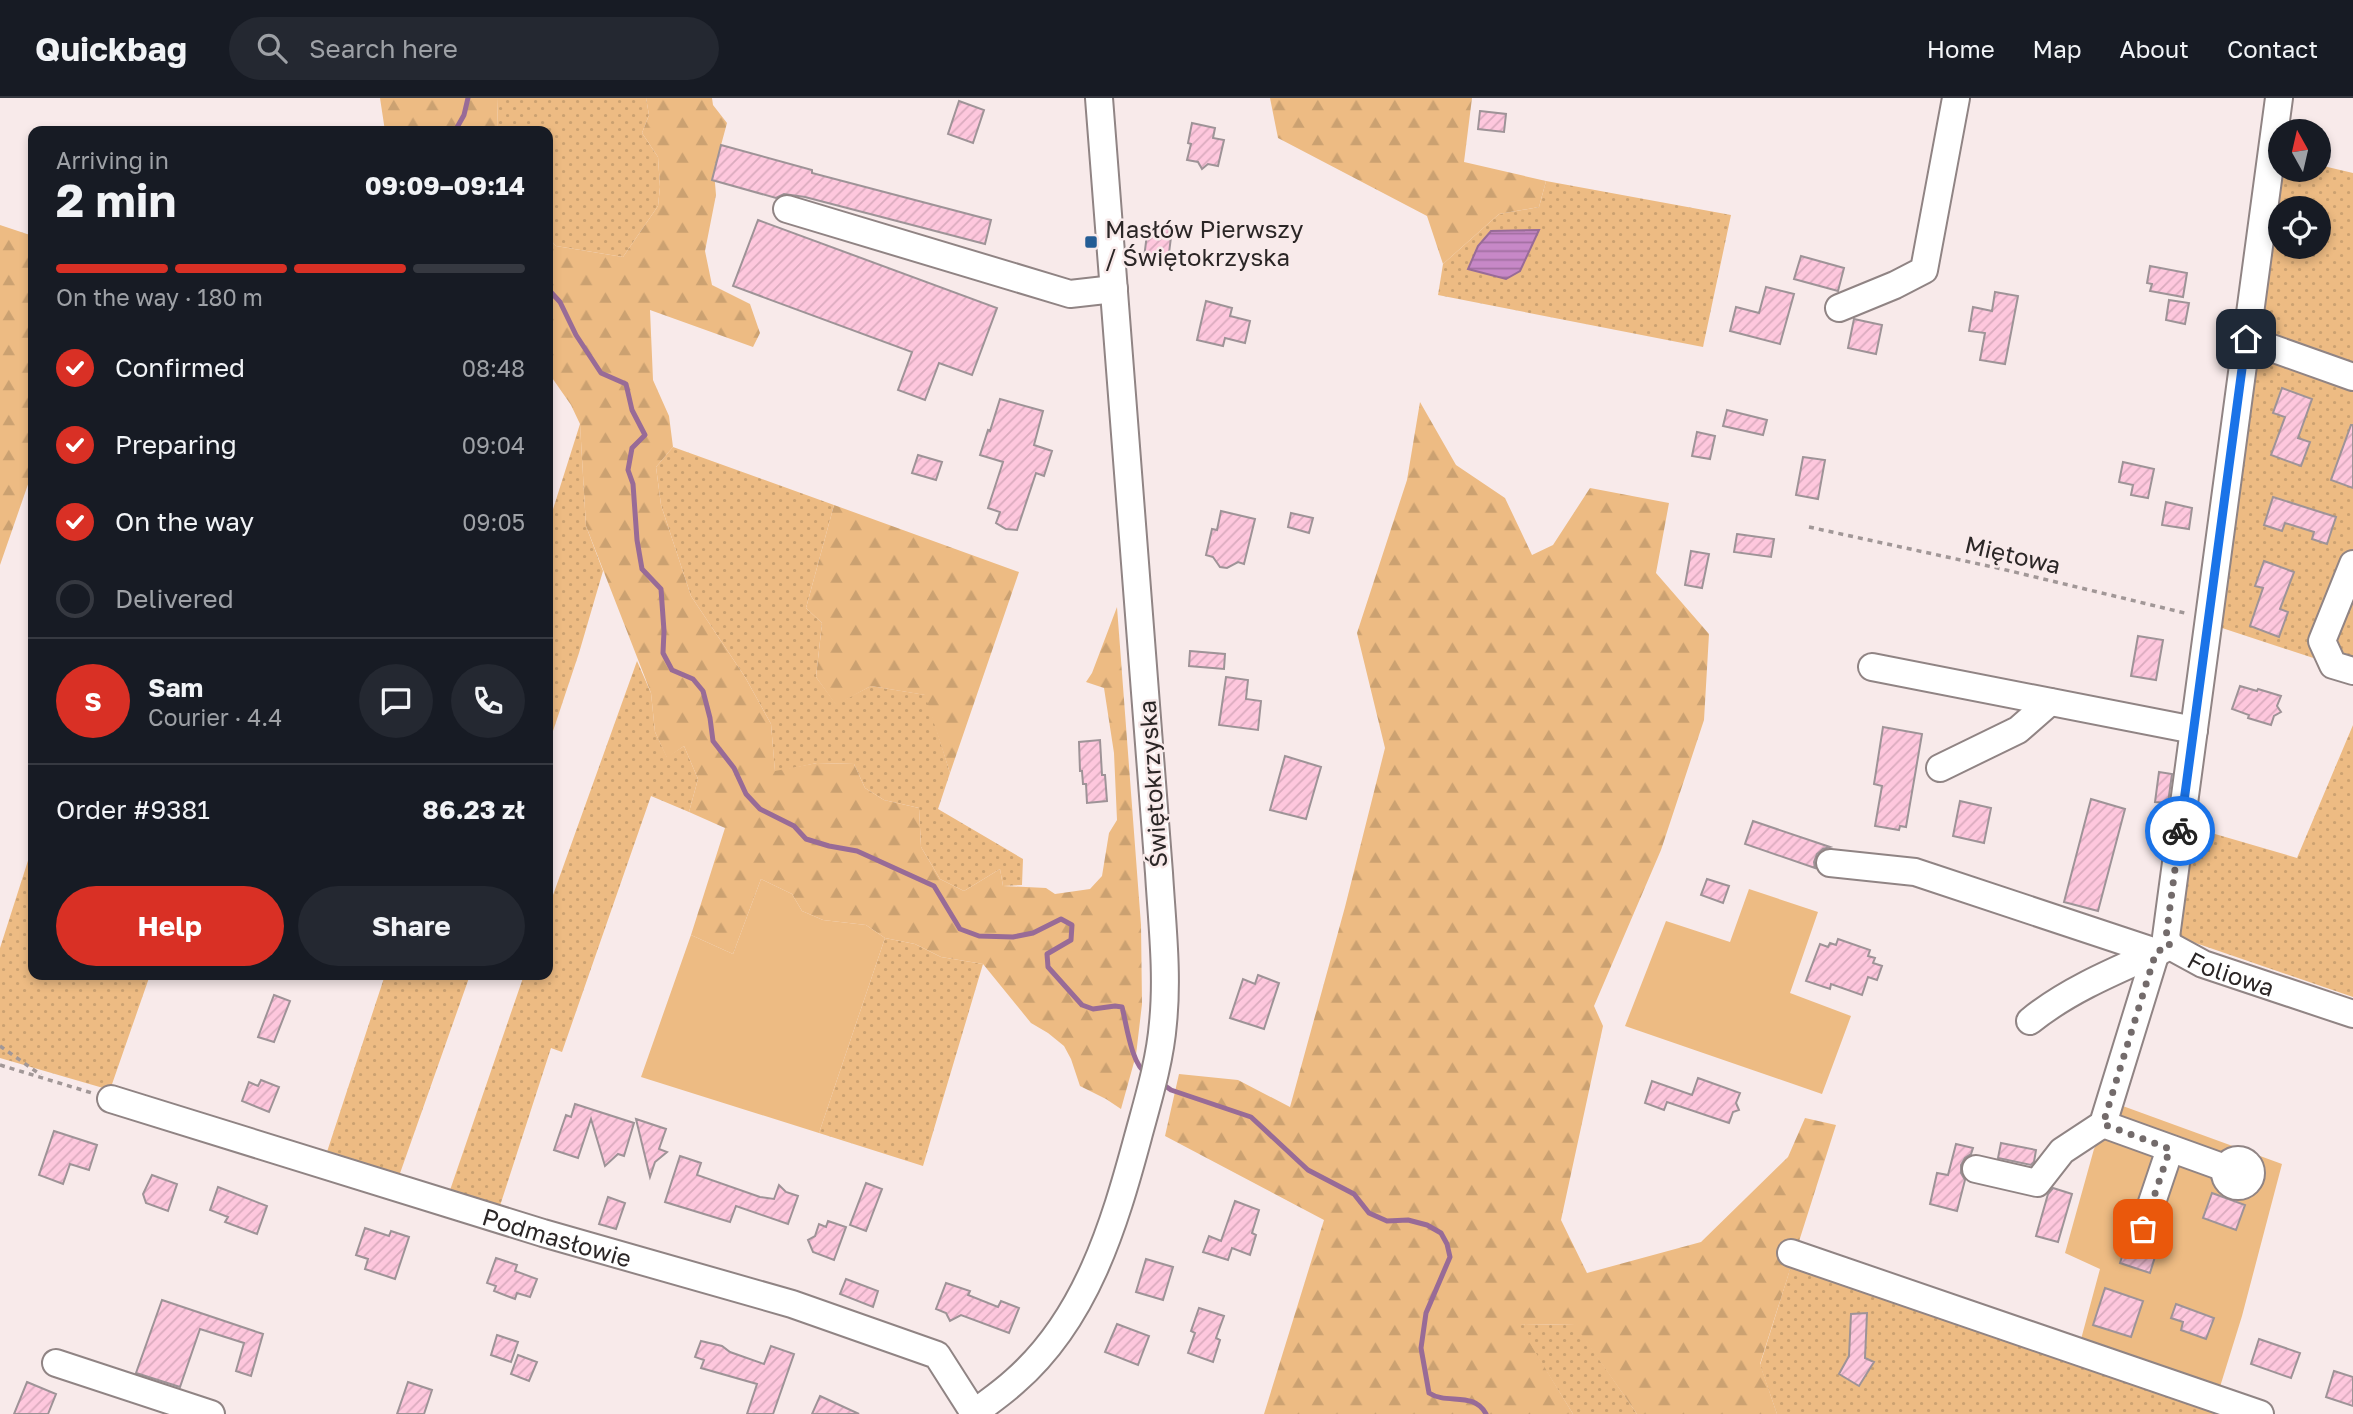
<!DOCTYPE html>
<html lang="en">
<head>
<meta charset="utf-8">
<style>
  body { margin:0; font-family:"Golos Text",sans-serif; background:#242831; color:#f1f3f6; height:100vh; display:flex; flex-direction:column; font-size:26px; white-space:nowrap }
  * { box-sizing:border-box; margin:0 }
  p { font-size:23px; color:#9ea1a6 }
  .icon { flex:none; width:38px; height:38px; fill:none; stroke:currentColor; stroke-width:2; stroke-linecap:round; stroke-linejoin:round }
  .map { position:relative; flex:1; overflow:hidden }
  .details { position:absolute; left:28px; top:28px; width:525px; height:854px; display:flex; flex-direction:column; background:#171b24; border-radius:14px; box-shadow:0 4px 10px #0003 }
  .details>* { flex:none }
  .needle { width:46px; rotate:352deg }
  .buttons { position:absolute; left:2268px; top:21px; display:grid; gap:14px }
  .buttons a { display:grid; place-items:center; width:63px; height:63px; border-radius:50%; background:#171b24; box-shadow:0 4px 10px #0003; font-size:35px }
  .pin { position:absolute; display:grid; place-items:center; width:60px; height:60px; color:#fff; margin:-30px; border-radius:14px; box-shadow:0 4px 10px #0006 }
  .courier { position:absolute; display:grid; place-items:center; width:70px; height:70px; margin:-35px; border:5px solid #1a73e8; border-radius:50%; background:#fff; color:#222; box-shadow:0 2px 9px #0007 }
  .overview em { font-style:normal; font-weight:700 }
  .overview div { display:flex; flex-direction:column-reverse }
  .overview { display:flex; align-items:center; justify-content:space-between; height:119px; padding:0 28px }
  h1 { font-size:46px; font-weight:700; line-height:52px }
  .bar { display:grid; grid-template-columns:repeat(4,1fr); gap:10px 7px; align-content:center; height:84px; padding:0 28px }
  .bar i { height:9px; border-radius:5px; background:#363941 }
  .bar .selected { background:#d93025 }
  .bar p { grid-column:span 4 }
  .line { display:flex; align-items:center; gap:18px; padding:0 28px; border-top:2px solid #363941 }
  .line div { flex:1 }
  .round { display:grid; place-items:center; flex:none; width:74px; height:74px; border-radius:37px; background:#242831 }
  ol { padding:0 28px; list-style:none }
  li { display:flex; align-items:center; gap:21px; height:77px }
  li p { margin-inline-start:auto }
  li .icon { padding:7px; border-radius:50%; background:#d93025; color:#fff; stroke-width:4 }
  li:last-child { color:#9ea1a6 }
  li i { width:38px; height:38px; border:4px solid #363941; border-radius:50% }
  .button { display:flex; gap:14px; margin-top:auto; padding:14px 28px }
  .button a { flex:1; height:80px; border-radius:42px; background:#d93025; color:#fff; font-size:28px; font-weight:700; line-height:80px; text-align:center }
  .button a+a { background:#242831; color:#f1f3f6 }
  header { display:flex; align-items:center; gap:42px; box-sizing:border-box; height:98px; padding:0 35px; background:#171b24; border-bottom:2px solid #363941 }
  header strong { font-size:33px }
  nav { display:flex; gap:38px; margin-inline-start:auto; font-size:24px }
  .search { width:490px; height:63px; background:#242831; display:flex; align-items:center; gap:18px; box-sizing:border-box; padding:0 24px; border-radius:38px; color:#9ea1a6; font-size:26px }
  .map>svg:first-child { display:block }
  .grass { fill:url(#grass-dots); fill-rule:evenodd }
  .forest { fill:url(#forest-firs) }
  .garden { fill:#edbb83 }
  .water { fill:url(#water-rules); stroke:#986b97; stroke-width:2 }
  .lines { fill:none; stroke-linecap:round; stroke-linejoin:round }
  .stream { stroke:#986b97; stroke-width:5 }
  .building { fill:url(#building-hatch); stroke:#9e9397; stroke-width:2 }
  .minor-casing { stroke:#908484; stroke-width:30 }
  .path { stroke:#a19797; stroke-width:3.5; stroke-dasharray:5 5; stroke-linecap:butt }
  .minor { stroke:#fff; stroke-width:26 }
  .done { stroke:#736b6b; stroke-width:7; stroke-dasharray:0 12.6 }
  .route { stroke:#1a73e8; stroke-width:9 }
  .poi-dot { fill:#245d95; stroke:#f8eaea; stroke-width:2.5 }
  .labels { text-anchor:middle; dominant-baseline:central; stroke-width:5; stroke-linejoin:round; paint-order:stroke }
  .poi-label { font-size:24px; fill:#2b2626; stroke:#f8eaea; text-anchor:start }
  .street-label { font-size:24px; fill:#2b2626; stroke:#f8eaea }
</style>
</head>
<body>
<header>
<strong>Quickbag</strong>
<div class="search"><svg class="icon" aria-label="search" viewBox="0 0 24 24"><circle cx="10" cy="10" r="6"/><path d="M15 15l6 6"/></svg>Search here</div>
<nav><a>Home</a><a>Map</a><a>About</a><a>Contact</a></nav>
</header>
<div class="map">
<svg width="2353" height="1316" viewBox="0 0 2353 1316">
  <defs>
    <pattern id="grass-dots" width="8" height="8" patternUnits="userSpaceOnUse" patternTransform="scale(1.75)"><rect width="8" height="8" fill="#edbb83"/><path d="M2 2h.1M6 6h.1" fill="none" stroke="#cba171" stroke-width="1.8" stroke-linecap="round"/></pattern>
    <pattern id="forest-firs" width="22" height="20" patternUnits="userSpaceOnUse" patternTransform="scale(1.75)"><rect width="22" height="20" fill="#edbb83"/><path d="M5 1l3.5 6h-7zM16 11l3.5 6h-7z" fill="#cba171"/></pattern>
    <pattern id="water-rules" width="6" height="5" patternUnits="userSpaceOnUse" patternTransform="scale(1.75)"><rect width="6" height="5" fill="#c788c7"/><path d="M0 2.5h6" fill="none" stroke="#a26fa1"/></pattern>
    <pattern id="building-hatch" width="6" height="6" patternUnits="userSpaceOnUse" patternTransform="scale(1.75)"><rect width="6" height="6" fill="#fec7dd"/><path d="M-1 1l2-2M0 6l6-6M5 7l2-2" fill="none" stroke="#daabbe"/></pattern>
  </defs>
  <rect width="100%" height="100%" fill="#f8eaea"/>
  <path class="grass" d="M497 0H646L649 17 642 35 658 59 660 89 658 108 623 159 556 148 548 139V33H498Z
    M2319 67 2353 75V573L2219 529 2283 72H2319ZM2280 110H2319V149H2280Z
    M1546 83 1731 117 1703 249 1438 197 1443 166 1499 116 1539 109Z
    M580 326 586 428 603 473 579 555 548 648V427Z
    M673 349 834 407 806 510 822 525 816 579 836 606 871 588 926 597 950 675 938 711 1023 761 1022 787 1003 788 1000 771 964 793 940 781 921 749 919 710 884 702 865 690 854 666 817 665 775 674 771 626 745 579 691 498 661 407 656 369Z
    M637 563 651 595 655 634 667 659 684 648 698 681 689 714 651 698 562 954 551 950 497 1117 324 1063 385 877H470L398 1081 448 1098 524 877H548V811Z
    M2353 627V899L2178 839 2191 729 2297 760Z
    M33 747V877H150L110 992 0 960V850Z
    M885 840 915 846 941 859 983 866 923 1068 819 1035Z
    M1797 1149 2260 1316H1777L1760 1267Z
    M1575 1226 1637 1316H1573L1518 1227Z"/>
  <path class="forest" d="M380 0H497L498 33H385Z
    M646 0H712L713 7 727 25 714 73 716 97 705 153 712 187 750 206 760 235 753 249 650 212 653 282 669 318 673 349 656 369 661 407 691 498 745 579 771 626 775 673 817 665 854 666 865 690 884 702 919 710 921 749 940 781 964 793 1000 771 1003 788 1046 790 1055 796 1090 791 1102 778 1109 735 1117 722 1114 655 1104 590 1086 584 1092 575 1117 509 1141 827 1142 906 1136 957 1121 1011 1106 1001 1080 988 1071 961 1064 948 1048 935 1031 925 983 866 941 859 915 846 885 840 866 827 823 822 802 813 792 796 761 781 733 856 691 837 725 730 689 714 698 681 684 648 667 660 655 634 651 595 586 428 580 326 571 307 548 274V139L556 148 623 159 658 108 660 89 658 59 642 35 649 17Z
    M1270 0H1472L1464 64 1546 83 1539 109 1499 116 1443 166 1427 118 1278 40Z
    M0 127 33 138V372L0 467Z
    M1420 304 1456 367 1505 400 1532 457 1553 447 1590 390 1669 405 1656 475 1709 536 1704 622 1661 752 1594 908 1603 928 1561 1122 1587 1175 1701 1144 1788 1059 1805 1020 1836 1027 1760 1266 1777 1316H1637L1574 1226 1519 1227 1573 1316H1264L1324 1122 1165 1038 1179 976 1238 982 1290 1009 1345 809 1385 650 1357 535 1407 382Z
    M834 407 1019 474 950 675 925 597 871 588 836 607 816 579 822 525 806 510Z"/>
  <path class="garden" d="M761 781 792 796 802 813 823 822 866 827 885 840 819 1035 641 979 691 837 733 856Z
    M1749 791 1818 814 1790 895 1851 918 1822 996 1625 928 1666 823 1730 844Z
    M2120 1007 2282 1066 2242 1218 2219 1292 2080 1245 2100 1171 2065 1155 2094 1051Z"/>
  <path class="water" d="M1539 132 1520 173 1506 181 1468 171 1478 148 1491 133Z"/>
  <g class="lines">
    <path class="stream" d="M455 33 464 17 468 0
      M548 191 560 204 576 237 601 275 626 286 632 312 645 337 632 350 628 372 633 386 637 442 642 471 661 491 664 533 663 555 672 572 693 581 703 593 710 620 713 643 734 670 746 696 760 711 794 728 806 741 829 748 857 753 934 788 960 831 979 838 1013 839 1033 835 1061 821 1072 827 1071 842 1047 856 1048 869 1082 907 1093 911 1115 908 1122 909C1127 928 1131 966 1147 976
      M1161 985 1171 992 1251 1019 1308 1072 1354 1096 1369 1115 1387 1123 1408 1122 1427 1127 1441 1135 1447 1146 1450 1159 1426 1215 1421 1250 1429 1295C1447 1307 1474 1293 1486 1316"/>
  </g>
  <path class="building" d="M959 3 984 12 973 45 948 36Z
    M1480 13 1506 16 1504 34 1478 31Z
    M1192 25 1215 30 1213 40 1224 42 1218 68 1208 66 1202 71 1198 64 1187 62 1191 46 1188 45Z
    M721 47 812 72V75L991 122 985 146 805 99 784 96 776 100 712 82Z
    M758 122 997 210 972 277 939 265 925 302 898 292 912 254 733 188Z
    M1148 128 1172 131 1168 163 1144 160Z
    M1801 158 1844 170 1838 193 1794 181Z
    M2150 168 2187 175 2183 199 2150 193 2152 186 2147 185Z
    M1766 189 1794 196 1780 246 1730 233 1736 209 1759 215Z
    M1995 194 2018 198 2005 266 1980 262 1985 235 1969 233 1973 209 1992 213Z
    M2169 202 2189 205 2185 226 2166 222Z
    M1206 203 1232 210 1230 218 1250 223 1245 245 1225 240 1223 248 1197 242Z
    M1854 221 1882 227 1876 256 1848 250Z
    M2282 290 2312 301 2298 340 2310 344 2301 368 2271 357 2285 319 2273 315Z
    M1000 301 1043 313 1034 347 1052 353 1044 378 1036 375 1017 432 1006 431 996 425 1000 414 988 410 1003 364 980 357 988 332 990 333Z
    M1727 312 1767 322 1763 337 1723 328Z
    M2351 327H2353V390L2331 382Z
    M1697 334 1715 338 1710 361 1692 358Z
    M918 357 942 364 936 382 912 375Z
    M1803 359 1825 362 1818 401 1796 397Z
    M2123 364 2154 371 2148 400 2131 397 2133 387 2119 384Z
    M2273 399 2336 419 2327 446 2312 441 2314 434 2285 425 2282 433 2264 427Z
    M2166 404 2192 410 2189 431 2162 427Z
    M1221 413 1255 421 1244 466 1238 464 1227 470 1220 469 1213 459 1206 457 1212 431 1217 432Z
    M1291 415 1313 420 1309 435 1288 429Z
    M1737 436 1774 441 1771 459 1734 454Z
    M1691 453 1709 456 1702 490 1685 487Z
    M2264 463 2294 474 2280 511 2288 514 2279 539 2250 528 2263 490 2255 488Z
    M2138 538 2163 542 2156 582 2131 578Z
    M1190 553 1225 556 1224 571 1189 568Z
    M1226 579 1248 582 1246 601 1261 603 1258 632 1219 627Z
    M2240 588 2257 593 2258 591 2281 598 2277 608 2281 614 2274 618 2271 627 2248 620 2249 617 2232 611Z
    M1883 629 1922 636 1906 729 1900 728 1899 732 1875 728 1882 688 1874 686Z
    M1100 642 1102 677H1105L1107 703 1087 705 1086 686H1083L1082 673H1080L1079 644Z
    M1285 658 1321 669 1306 721 1270 712Z
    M2159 674 2172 676 2168 705 2155 704Z
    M2091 701 2125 711 2098 813 2064 804Z
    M1960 703 1991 710 1984 745 1953 738Z
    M1753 723 1830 749 1823 751 1817 756 1814 764 1815 770 1745 746Z
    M1707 781 1729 788 1723 805 1701 797Z
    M1838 841 1870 852 1868 858 1875 860 1873 865 1882 868 1877 882 1868 879 1862 897 1831 886 1830 891 1806 883 1820 846 1828 849 1830 845 1836 847Z
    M1258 877 1279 885 1264 931 1230 920 1243 881 1255 886Z
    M274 897 290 903 274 944 258 939Z
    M1698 980 1740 995 1736 1005 1739 1012 1733 1014 1729 1025 1667 1004 1664 1012 1645 1005 1652 983 1692 997Z
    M261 982 279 989 269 1014 242 1003 249 984 258 988Z
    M575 1006 634 1025 624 1058 618 1056 605 1068 591 1021 578 1060 554 1052 566 1017 571 1019Z
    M636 1021 666 1031 659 1051 667 1054 655 1064 650 1079Z
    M54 1033 97 1047 89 1072 70 1066 63 1086 39 1077Z
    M2001 1045 2036 1052 2034 1064 2031 1067 1998 1060Z
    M1956 1046 1973 1050 1971 1056 1965 1060 1961 1067V1075L1965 1082 1957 1113 1930 1106 1937 1075 1948 1077Z
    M680 1058 701 1065 697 1077 760 1099 774 1101 779 1087 786 1094 798 1098 788 1126 736 1108 730 1124 665 1104Z
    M152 1077 177 1086 168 1113 146 1105 143 1096Z
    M866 1085 882 1091 866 1133 850 1127Z
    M218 1089 267 1108 257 1136 225 1124 228 1119 210 1112Z
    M2053 1090 2072 1096 2058 1144 2036 1138 2048 1096Z
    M2212 1095 2245 1107 2236 1132 2203 1120Z
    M608 1099 625 1105 616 1131 599 1126Z
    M1235 1103 1259 1112 1252 1135 1256 1137 1250 1157 1232 1150 1228 1162 1203 1154 1209 1138 1221 1143Z
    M828 1123 846 1129 834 1162 813 1154 808 1142 815 1138 819 1126 826 1129Z
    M365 1130 389 1138 391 1133 409 1139 395 1181 365 1171 368 1161 356 1157Z
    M2128 1140 2139 1146 2158 1149 2150 1175 2120 1165Z
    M496 1160 517 1167 515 1173 537 1181 530 1199 517 1195 515 1201 494 1193 496 1188 487 1185Z
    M1146 1161 1173 1169 1163 1202 1136 1194Z
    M846 1181 878 1193 873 1209 840 1196Z
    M946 1185 970 1193 968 1197 998 1209 1001 1203 1019 1210 1009 1235 961 1217 950 1223 946 1215 936 1211Z
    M2105 1190 2143 1203 2131 1239 2093 1227Z
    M162 1202 263 1236 251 1278 236 1273 244 1245 200 1231 180 1289 136 1275Z
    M2176 1206 2214 1220 2206 1241 2181 1232 2183 1224 2171 1220Z
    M1199 1210 1224 1218 1216 1240 1220 1242 1213 1264 1188 1255 1195 1235 1191 1233Z
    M1867 1215 1865 1260 1874 1264 1859 1288 1839 1276 1849 1258 1851 1216Z
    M1117 1226 1149 1238 1138 1267 1105 1254Z
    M497 1237 518 1244 511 1264 491 1257Z
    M2259 1241 2300 1255 2291 1280 2251 1266Z
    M701 1243 722 1248 730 1254 764 1266 771 1248 794 1256 773 1316H747L757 1286 701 1270 704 1262 695 1259Z
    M518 1257 537 1264 529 1283 511 1276Z
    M2334 1273 2353 1279V1308L2326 1299Z
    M27 1284 56 1296 48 1316H14Z
    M408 1284 432 1292 424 1316H397Z
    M820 1298 859 1316H812Z"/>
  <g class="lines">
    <g class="minor-casing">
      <g id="minor">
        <path id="s1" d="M2279 0 2166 839 2170 848 2203 866 2353 916"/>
        <path d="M787 111 1070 196 1114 191"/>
        <path d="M1839 210 1895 187 1924 172 1956 0"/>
        <path d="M2246 241 2353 279"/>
        <path d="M2353 466 2322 543 2333 567 2353 573"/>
        <path d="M1872 569 2194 632"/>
        <path d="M1940 670 2018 632 2050 604"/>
        <path d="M1830 765 1915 774 2156 854 2103 1026 2062 1053 2037 1085 1976 1071"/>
        <path d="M2030 923C2068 892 2117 872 2162 852"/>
        <path id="s2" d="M111 1001 543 1135 792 1206 937 1257 974 1315"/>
        <path d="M2103 1026 2225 1070"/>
        <circle cx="2238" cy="1075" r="13"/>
        <path d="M2143 1131 2170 1051"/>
        <path d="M1791 1155 2260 1316"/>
        <path d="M56 1265 211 1316"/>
        <path d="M973 1316C987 1305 1002 1295 1015 1283 1086 1221 1114 1128 1138 1039 1148 1002 1160 963 1163 925 1168 876 1162 825 1159 775L1099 0"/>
      </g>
    </g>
    <path class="path" d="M1809 429 2002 471 2189 516
      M0 948 41 977
      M0 967 92 995"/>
    <use href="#minor" class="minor"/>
  </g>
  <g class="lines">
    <path class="done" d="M2143 1131 2170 1051 2103 1026 2156 854 2170 848 2166 839 2180 733"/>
    <path class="route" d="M2180 733 2246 241"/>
  </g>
  <rect class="poi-dot" x="1084" y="137" width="14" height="14" rx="3.5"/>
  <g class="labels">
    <g class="poi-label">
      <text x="1105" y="130">Masłów Pierwszy<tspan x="1105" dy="28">/ Świętokrzyska</tspan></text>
    </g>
    <g class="street-label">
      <text transform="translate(2013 456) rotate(13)">Miętowa</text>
      <text transform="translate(1152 686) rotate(-94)">Świętokrzyska</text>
      <text stroke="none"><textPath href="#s1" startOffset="924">Foliowa</textPath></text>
      <text stroke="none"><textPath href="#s2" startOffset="467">Podmasłowie</textPath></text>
    </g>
  </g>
</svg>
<div class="buttons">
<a><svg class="needle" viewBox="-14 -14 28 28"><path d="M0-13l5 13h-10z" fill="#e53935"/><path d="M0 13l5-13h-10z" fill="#9ea1a6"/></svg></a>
<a><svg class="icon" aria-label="locate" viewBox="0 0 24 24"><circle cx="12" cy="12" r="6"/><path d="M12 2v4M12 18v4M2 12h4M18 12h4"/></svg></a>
</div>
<div class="pin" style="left:2143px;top:1131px;background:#ea580c"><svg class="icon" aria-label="bag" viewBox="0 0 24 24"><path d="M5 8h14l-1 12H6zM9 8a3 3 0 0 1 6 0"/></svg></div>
<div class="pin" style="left:2246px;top:241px;background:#1f2937"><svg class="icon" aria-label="home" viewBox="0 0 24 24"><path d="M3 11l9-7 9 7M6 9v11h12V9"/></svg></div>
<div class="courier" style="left:2180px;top:733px"><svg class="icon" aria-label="bike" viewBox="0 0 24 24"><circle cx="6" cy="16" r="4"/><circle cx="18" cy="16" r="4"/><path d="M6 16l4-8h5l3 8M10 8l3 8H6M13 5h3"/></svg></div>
<section class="details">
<div class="overview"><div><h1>2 min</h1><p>Arriving in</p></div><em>09:09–09:14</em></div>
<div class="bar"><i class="selected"></i><i class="selected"></i><i class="selected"></i><i></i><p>On the way · 180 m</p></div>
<ol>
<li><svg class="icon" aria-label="check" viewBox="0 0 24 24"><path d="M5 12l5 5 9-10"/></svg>Confirmed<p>08:48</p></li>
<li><svg class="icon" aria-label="check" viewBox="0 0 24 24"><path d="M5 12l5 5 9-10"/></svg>Preparing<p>09:04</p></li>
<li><svg class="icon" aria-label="check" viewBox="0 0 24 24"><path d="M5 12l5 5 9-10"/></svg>On the way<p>09:05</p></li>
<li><i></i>Delivered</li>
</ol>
<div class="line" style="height:126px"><b class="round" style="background:#d93025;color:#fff">S</b><div><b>Sam</b><p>Courier · 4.4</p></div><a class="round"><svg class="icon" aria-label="chat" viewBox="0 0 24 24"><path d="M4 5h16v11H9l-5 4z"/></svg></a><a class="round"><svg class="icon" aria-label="phone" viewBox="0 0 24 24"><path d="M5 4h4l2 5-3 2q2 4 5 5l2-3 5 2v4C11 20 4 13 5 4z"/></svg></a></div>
<div class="line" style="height:91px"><div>Order #9381</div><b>86.23 zł</b></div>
<div class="button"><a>Help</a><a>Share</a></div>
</section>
</div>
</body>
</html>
